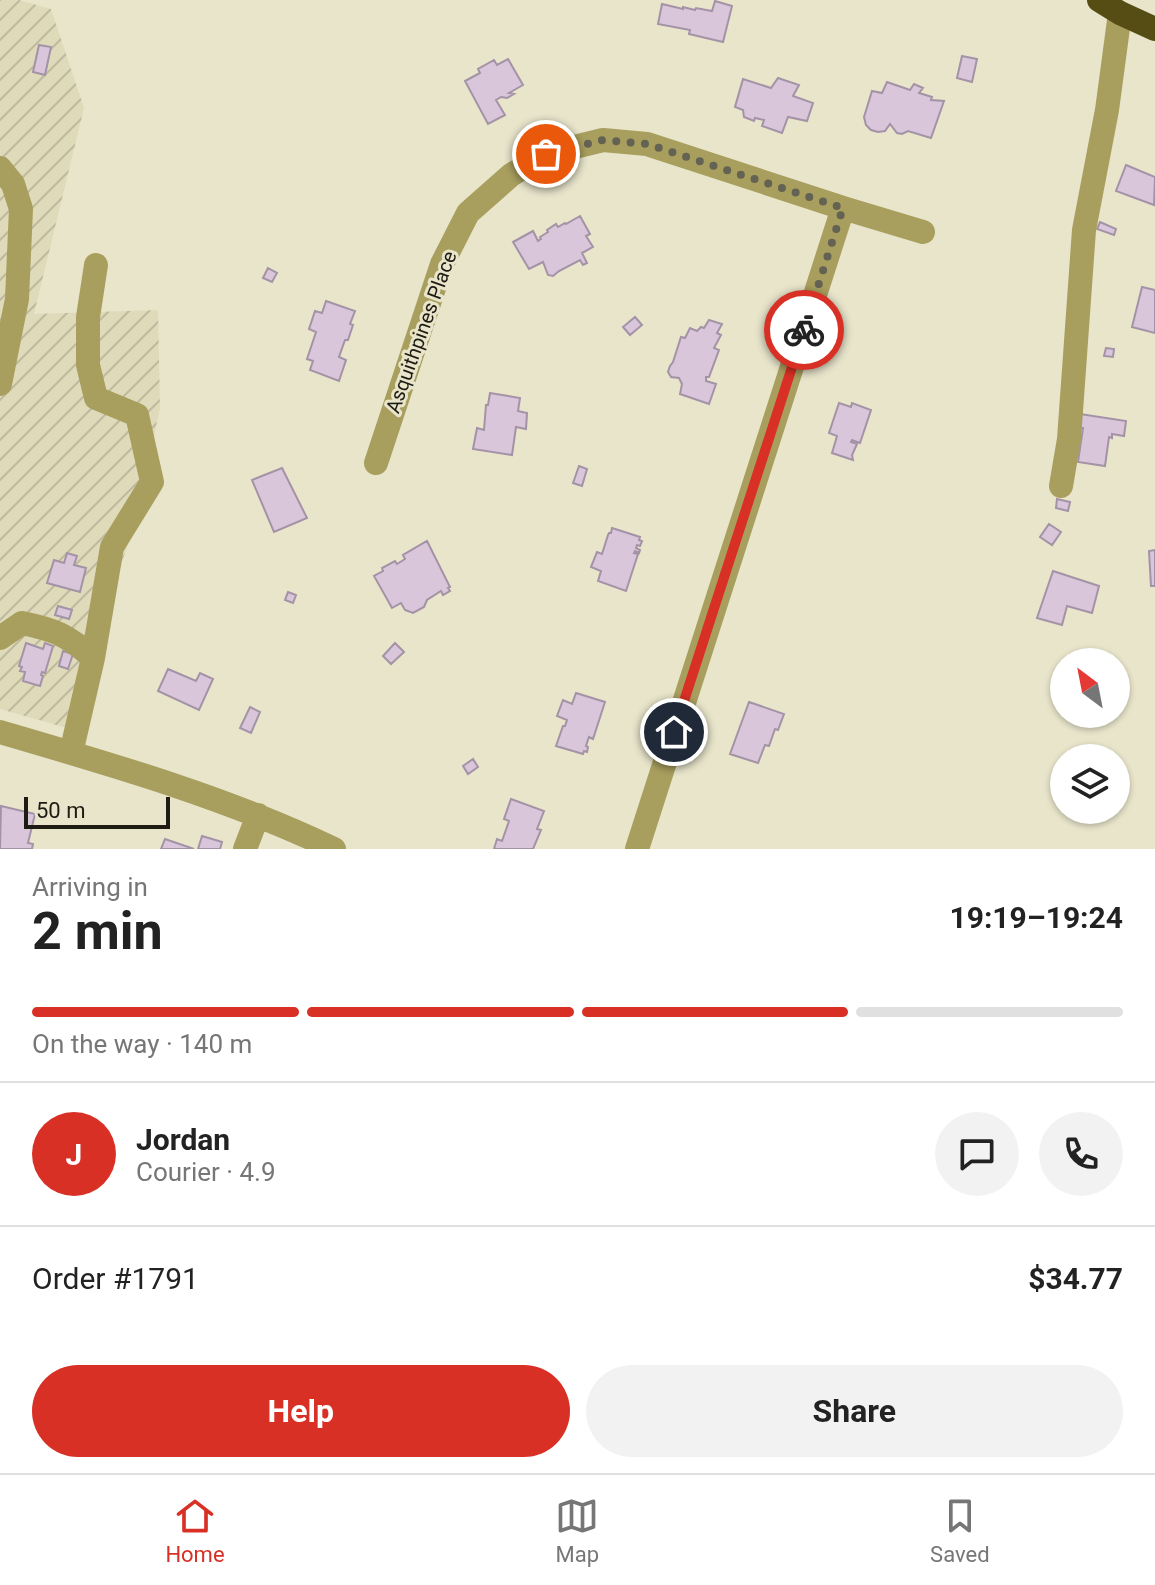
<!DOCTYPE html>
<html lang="en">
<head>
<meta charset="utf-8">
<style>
  body { margin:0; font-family:Roboto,sans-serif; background:#f2f2f2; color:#222; height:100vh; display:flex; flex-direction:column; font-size:30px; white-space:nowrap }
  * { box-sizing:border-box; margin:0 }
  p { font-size:26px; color:#767676 }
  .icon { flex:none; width:44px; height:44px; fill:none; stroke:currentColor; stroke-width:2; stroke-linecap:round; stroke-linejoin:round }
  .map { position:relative; height:849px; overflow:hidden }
  .side { display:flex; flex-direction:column; background:#fff; flex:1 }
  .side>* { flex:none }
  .needle { width:52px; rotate:328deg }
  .fabs { position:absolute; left:1050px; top:648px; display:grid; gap:16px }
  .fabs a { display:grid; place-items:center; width:80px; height:80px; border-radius:50%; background:#fff; box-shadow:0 2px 6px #0004; font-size:40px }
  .scale { position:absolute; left:24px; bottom:20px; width:146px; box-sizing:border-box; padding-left:8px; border:4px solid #1d1b12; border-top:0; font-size:22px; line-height:28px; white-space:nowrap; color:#1d1b12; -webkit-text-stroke:6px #e8e5cb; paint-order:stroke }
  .pin { position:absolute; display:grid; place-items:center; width:68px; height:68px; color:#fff; margin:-34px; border:4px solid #fff; border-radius:50%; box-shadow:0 2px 8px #0007 }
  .courier { position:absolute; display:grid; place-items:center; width:80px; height:80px; margin:-40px; border:6px solid #d93025; border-radius:50%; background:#fff; color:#222; box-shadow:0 2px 10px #0007 }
  .overview em { font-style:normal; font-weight:700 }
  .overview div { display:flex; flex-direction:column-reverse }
  .overview { display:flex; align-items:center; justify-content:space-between; height:136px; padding:0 32px }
  h1 { font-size:52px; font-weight:700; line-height:60px }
  .bar { display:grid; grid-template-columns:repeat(4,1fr); gap:12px 8px; align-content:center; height:96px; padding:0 32px }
  .bar i { height:10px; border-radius:6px; background:#e0e0e0 }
  .bar .selected { background:#d93025 }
  .bar p { grid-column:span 4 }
  .line { display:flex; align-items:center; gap:20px; padding:0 32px; border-top:2px solid #e0e0e0 }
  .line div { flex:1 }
  .round { display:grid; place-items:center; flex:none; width:84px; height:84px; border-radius:42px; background:#f2f2f2 }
  .cta { display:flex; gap:16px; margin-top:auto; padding:16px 32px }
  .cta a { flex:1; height:92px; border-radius:48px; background:#d93025; color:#fff; font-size:32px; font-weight:700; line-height:92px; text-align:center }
  .cta a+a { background:#f2f2f2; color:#222 }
  .menu { display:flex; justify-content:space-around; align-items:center; height:112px; border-top:2px solid #e0e0e0; background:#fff; font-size:22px; color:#767676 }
  .menu a { display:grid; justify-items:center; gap:4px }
  .menu .selected { color:#d93025 }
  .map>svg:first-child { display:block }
  .industrial { fill:url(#industrial-furrows) }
  .building { fill:#d9c6db; stroke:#a493a6; stroke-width:2 }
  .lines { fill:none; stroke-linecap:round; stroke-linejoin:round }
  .minor { stroke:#a89e5e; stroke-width:24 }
  .highway { stroke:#564d14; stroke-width:24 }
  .done { stroke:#646253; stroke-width:8; stroke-dasharray:0 14.4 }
  .route { stroke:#d93025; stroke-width:10 }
  .labels { text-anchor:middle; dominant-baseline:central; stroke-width:6; stroke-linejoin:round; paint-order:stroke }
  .street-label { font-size:20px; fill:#1d1b12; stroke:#e8e5cb }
</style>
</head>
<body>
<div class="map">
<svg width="1155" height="849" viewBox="0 0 1155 849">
  <defs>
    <pattern id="industrial-furrows" width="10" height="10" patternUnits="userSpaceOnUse" patternTransform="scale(2)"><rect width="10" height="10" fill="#dfdab9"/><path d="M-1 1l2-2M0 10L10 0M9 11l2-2" fill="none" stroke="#bfba9e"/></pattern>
  </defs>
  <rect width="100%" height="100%" fill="#e8e5cb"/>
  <path class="industrial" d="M0 0H19L51 9 84 108 34 314 158 310 160 408 136 520 67 728 0 709Z"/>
  <path class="building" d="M715 1 732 6 723 42 689 34 690 30 658 24 662 4 683 9V7L695 10 696 8 712 11Z
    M39 45 51 47 45 75 33 72Z
    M962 56 977 59 972 82 957 78Z
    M508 59 523 85 509 93 514 94 507 98 501 97 496 100 505 115 488 124 465 81 480 73 478 69 494 60 497 65Z
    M778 78 799 85 793 96 813 103 807 121 788 117 782 133 762 126 764 120 755 118 754 121 744 117 743 110 735 107 743 79 771 88Z
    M887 82 910 90 914 84 923 88 919 93 932 97 931 100 944 101 931 138 908 131 902 134 897 133 890 124 885 131 878 132 871 130 866 125 864 117 872 91 882 93Z
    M1126 165 1155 177 1154 205 1116 191Z
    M580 216 590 234 586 236 593 247 582 253 587 263 583 265 580 260 559 271 553 276 548 275 543 262 529 269 513 242 533 231 538 241 541 239 540 237 548 232 547 230 556 224 558 227 565 223 566 224Z
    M1100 222 1116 229 1114 235 1097 229Z
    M268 268 277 273 272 282 263 278Z
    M1142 287 1155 290V333L1132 327Z
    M326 301 355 311 350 324 353 325 348 340H345L339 357 346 360 339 381 310 370 313 361 307 359 316 332 309 329 315 311 322 313Z
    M635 317 642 325 630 335 623 327Z
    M709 320 722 324 717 333 721 335 714 348 719 350 709 377H706V381L716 384 709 404 680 394 682 384 679 378 671 377 668 372 670 366 673 362 681 337 685 338 690 328 697 331 701 327 704 328Z
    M1106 348 1114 349 1113 357 1104 356Z
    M490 393 520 398 518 411 527 413 526 429 516 427 512 455 473 449 477 428 484 430 486 405H488Z
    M839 403 851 407 852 403 871 410 860 443 852 440 851 442 857 444 852 455 853 460 832 453 837 436 829 433Z
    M1080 414 1126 421 1124 436 1112 434V438L1109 437 1105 466 1078 462 1083 428 1078 427Z
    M579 466 587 469 582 486 573 483Z
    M282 468 307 518 274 532 252 480Z
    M1057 499 1070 502 1068 511 1056 508Z
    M1049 524 1061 532 1052 545 1040 537Z
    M612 528 640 537 639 540 642 541 640 546 637 545 636 548 640 550 639 553 635 551 634 553 638 554 626 591 598 581 601 571 591 567 597 552 602 554 608 535 609 533H611Z
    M427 541 450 587 448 588 450 591 443 595 441 591 427 600 424 607 413 613 405 610 401 603 392 608 374 576 383 571 382 568 395 561 397 564 405 559 403 555Z
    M1155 550V586H1151L1149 551Z
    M67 553 77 556 74 565 86 568 80 592 47 583 54 560 64 563Z
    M1053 571 1099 586 1092 613 1067 606 1062 625 1037 618Z
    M288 592 296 595 293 603 285 600Z
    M58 606 72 610 69 619 55 615Z
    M26 643 43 649 45 643 53 646 45 673 42 672 41 675 43 676 40 686 23 681 25 672 20 671 22 667 19 666Z
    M395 643 404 652 391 664 383 656Z
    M63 651 73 654 68 669 59 666Z
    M168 669 196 681 200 673 213 679 199 710 158 691Z
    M576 693 605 702 593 739 589 737 586 746 588 747 587 752 584 751 583 754 556 746 563 726H565L567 720 557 716 563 700 572 704Z
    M749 702 784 714 778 730 775 729 769 746 765 745 758 763 730 754Z
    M250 707 260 712 251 733 240 728Z
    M473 759 478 767 468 774 463 766Z
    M511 799 544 811 537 829 541 830 533 849H494L497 839 502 841 509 821 504 819Z
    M1 806 35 814 28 843 33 844 32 849H0Z
    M202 836 222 842 220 849H198Z
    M165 839 194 849H161Z"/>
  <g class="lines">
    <path class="minor" d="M0 168 13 184 21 209 17 299 0 384
      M376 463 442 264 468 213 511 175 546 154 603 140 647 144 843 208 923 232
      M1061 486 1069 439 1084 230 1107 110 1120 13
      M0 638 22 623C56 630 67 635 93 658
      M0 732C113 765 228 798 334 849
      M71 753 93 658 112 547 152 482 137 415 96 398 88 365V317L96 265
      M245 849 258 815
      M637 849 843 208"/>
    <path class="highway" d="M1099 0 1120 13 1155 29"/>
  </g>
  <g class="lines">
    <path class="done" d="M546 154 603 140 647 144 843 208 804 330"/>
    <path class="route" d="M674 732 804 330"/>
  </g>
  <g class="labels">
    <g class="street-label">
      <text transform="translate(421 332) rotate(-70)">Asquithpines Place</text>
    </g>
  </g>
</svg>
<div class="fabs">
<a><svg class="needle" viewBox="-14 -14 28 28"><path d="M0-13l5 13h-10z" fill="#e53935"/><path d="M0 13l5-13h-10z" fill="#767676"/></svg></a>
<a><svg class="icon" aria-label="layers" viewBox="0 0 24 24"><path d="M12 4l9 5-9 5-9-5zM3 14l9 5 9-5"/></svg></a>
</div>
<div class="scale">50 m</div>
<div class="pin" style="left:546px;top:154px;background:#ea580c"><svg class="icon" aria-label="bag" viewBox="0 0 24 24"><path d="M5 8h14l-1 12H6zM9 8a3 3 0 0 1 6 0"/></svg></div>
<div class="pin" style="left:674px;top:732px;background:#1f2937"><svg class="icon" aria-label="home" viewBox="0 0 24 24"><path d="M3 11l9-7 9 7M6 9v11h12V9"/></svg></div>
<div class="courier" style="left:804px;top:330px"><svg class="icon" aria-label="bike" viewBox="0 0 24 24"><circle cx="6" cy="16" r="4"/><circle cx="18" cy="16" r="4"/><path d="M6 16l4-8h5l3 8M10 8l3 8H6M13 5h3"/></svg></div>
</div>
<section class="side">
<div class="overview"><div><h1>2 min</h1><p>Arriving in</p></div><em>19:19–19:24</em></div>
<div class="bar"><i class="selected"></i><i class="selected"></i><i class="selected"></i><i></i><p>On the way · 140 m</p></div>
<div class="line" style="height:144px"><b class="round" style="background:#d93025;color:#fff">J</b><div><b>Jordan</b><p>Courier · 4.9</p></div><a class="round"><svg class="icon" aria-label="chat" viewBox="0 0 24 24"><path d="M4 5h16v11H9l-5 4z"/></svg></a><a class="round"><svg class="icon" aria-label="phone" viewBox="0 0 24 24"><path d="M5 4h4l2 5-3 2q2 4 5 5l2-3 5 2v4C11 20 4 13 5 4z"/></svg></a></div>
<div class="line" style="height:104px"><div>Order #1791</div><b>$34.77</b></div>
<div class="cta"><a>Help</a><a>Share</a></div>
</section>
<nav class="menu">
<a class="selected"><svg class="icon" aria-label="home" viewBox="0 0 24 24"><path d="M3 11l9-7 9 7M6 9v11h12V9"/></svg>Home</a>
<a><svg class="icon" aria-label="map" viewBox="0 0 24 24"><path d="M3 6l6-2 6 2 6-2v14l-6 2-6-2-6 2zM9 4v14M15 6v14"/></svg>Map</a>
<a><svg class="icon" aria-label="saved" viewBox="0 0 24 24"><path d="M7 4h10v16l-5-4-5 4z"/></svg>Saved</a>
</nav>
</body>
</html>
